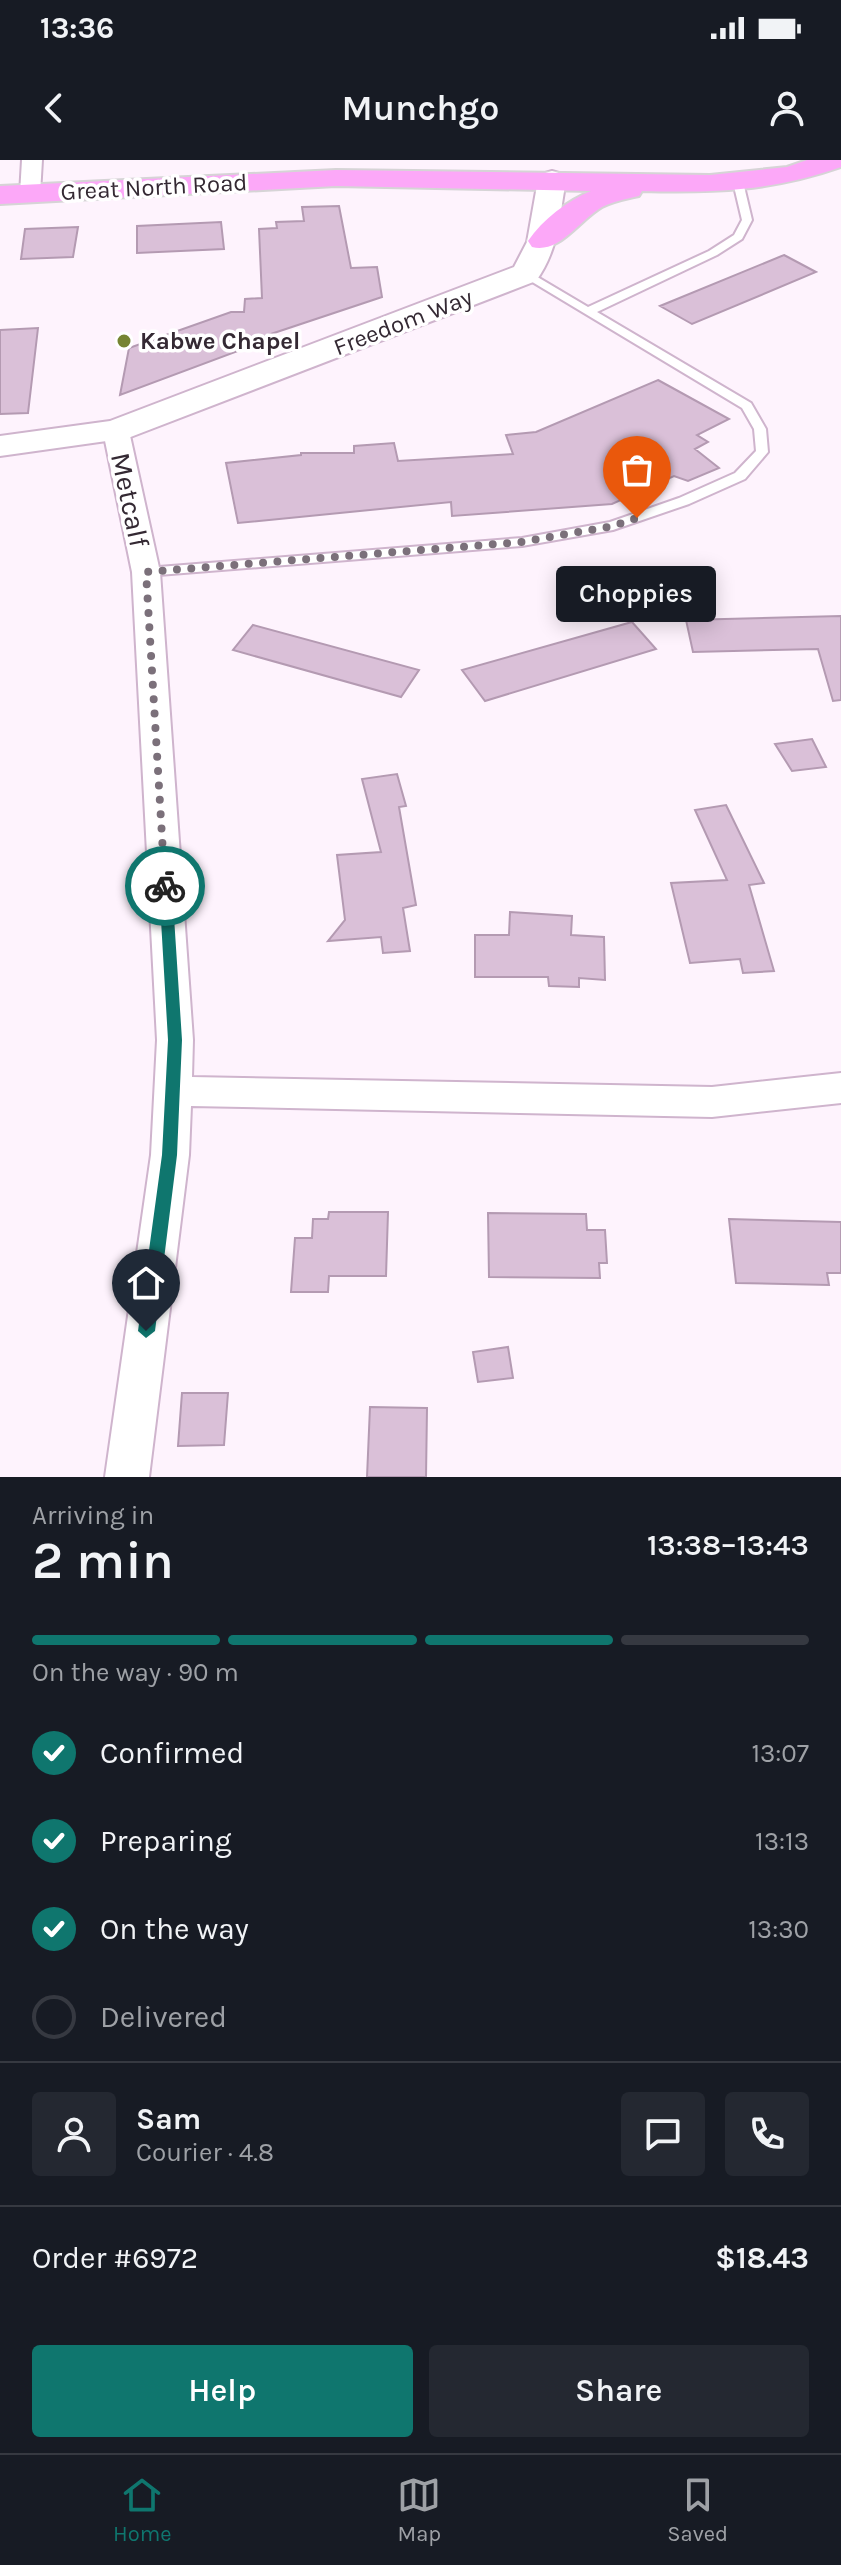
<!DOCTYPE html>
<html lang="en">
<head>
<meta charset="utf-8">
<style>
  body { margin:0; font-family:Karla,sans-serif; background:#242831; color:#f1f3f6; height:100vh; display:flex; flex-direction:column; font-size:30px; white-space:nowrap }
  * { box-sizing:border-box; margin:0 }
  p { font-size:26px; color:#9ea1a6 }
  .icon { flex:none; width:44px; height:44px; fill:none; stroke:currentColor; stroke-width:2; stroke-linecap:round; stroke-linejoin:round }
  .map { position:relative; height:1317px; overflow:hidden }
  .drawer { display:flex; flex-direction:column; background:#171b24; flex:1 }
  .drawer>* { flex:none }
  .pin { position:absolute; display:grid; place-items:center; width:68px; height:68px; color:#fff; margin:-82px -34px; border-radius:50% 50% 50% 0; rotate:-45deg; box-shadow:0 0 8px #0007 }
  .pin .icon { rotate:45deg }
  .courier { position:absolute; display:grid; place-items:center; width:80px; height:80px; margin:-40px; border:6px solid #0f766e; border-radius:50%; background:#fff; color:#222; box-shadow:0 2px 10px #0007 }
  .bubble { position:absolute; height:56px; border-radius:8px; background:#171b24; box-shadow:0 4px 20px #0003; font-size:26px; font-weight:600; line-height:56px; text-align:center }
  .head em { font-style:normal; font-weight:600 }
  .head div { display:flex; flex-direction:column-reverse }
  .head { display:flex; align-items:center; justify-content:space-between; height:136px; padding:0 32px }
  h1 { font-size:52px; font-weight:600; line-height:60px }
  .bar { display:grid; grid-template-columns:repeat(4,1fr); gap:12px 8px; align-content:center; height:96px; padding:0 32px }
  .bar i { height:10px; border-radius:6px; background:#363941 }
  .bar .on { background:#0f766e }
  .bar p { grid-column:span 4 }
  .line { display:flex; align-items:center; gap:20px; padding:0 32px; border-top:2px solid #363941 }
  .line div { flex:1 }
  .round { display:grid; place-items:center; flex:none; width:84px; height:84px; border-radius:8px; background:#242831 }
  ol { padding:0 32px; list-style:none }
  li { display:flex; align-items:center; gap:24px; height:88px }
  li p { margin-inline-start:auto }
  li .icon { padding:8px; border-radius:50%; background:#0f766e; color:#fff; stroke-width:4 }
  li:last-child { color:#9ea1a6 }
  li i { width:44px; height:44px; border:4px solid #363941; border-radius:50% }
  .button { display:flex; gap:16px; margin-top:auto; padding:16px 32px }
  .button a { flex:1; height:92px; border-radius:8px; background:#0f766e; color:#fff; font-size:32px; font-weight:600; line-height:92px; text-align:center }
  .button a+a { background:#242831; color:#f1f3f6 }
  .status { display:flex; justify-content:space-between; align-items:center; height:56px; padding:0 40px; background:#171b24; direction:ltr }
  .status svg { height:22px; fill:currentColor }
  header { display:flex; justify-content:space-between; align-items:center; height:104px; padding:0 32px; background:#171b24; font-size:36px; font-weight:600 }
  .dock { display:flex; justify-content:space-around; align-items:center; height:112px; border-top:2px solid #363941; background:#171b24; font-size:22px; color:#9ea1a6 }
  .dock a { display:grid; justify-items:center; gap:4px }
  .dock .on { color:#0f766e }
  .map>svg:first-child { display:block }
  .building { fill:#dac0d8; stroke:#b49ab2; stroke-width:2 }
  .lines { fill:none; stroke-linecap:round; stroke-linejoin:round }
  .lane-casing { stroke:#cfb4cd; stroke-width:4 }
  .street-casing { stroke:#cfb4cd; stroke-width:4 }
  .secondary-casing { stroke:#cfb4cd; stroke-width:4 }
  .highway-casing { stroke:#d6d4d6; stroke-width:4 }
  .lane { fill:#fff; fill-rule:evenodd }
  .street { fill:#fff; fill-rule:evenodd }
  .secondary { fill:#fff; fill-rule:evenodd }
  .highway { fill:#fca8f8; fill-rule:evenodd }
  .route { fill:#0f766e }
  .done { stroke:#7b707a; stroke-width:8; stroke-dasharray:0 14.4 }
  .poi-dot { fill:#768432; stroke:#fff; stroke-width:3 }
  .labels { text-anchor:middle; dominant-baseline:central; stroke-width:7; stroke-linejoin:round; paint-order:stroke }
  .far-street-label { font-size:24px; fill:#342933; stroke:#fff }
  .far-poi-label { font-size:24px; font-weight:bold; fill:#342933; stroke:#fff; text-anchor:start }
  .street-label { font-size:28px; fill:#342933; stroke:#fff }
</style>
</head>
<body>
<div class="status"><b>13:36</b><svg viewBox="0 0 49 12"><path d="M0 12V9h3v3zM5 12V6h3v6zM10 12V3h3v9zM15 12V0h3v12zM26 1h20v11H26zM47 4h2v5h-2z"/></svg></div>
<header><svg class="icon" aria-label="back" viewBox="0 0 24 24"><path d="M15 5l-7 7 7 7"/></svg>Munchgo<svg class="icon" aria-label="person" viewBox="0 0 24 24"><circle cx="12" cy="8" r="4"/><path d="M4 21q1-7 8-7t8 7"/></svg></header>
<div class="map">
<svg width="841" height="1317" viewBox="0 0 841 1317">
  <rect width="100%" height="100%" fill="#fef3fd"/>
  <path class="building" d="M339 46 351 108 377 107 382 137 241 184 246 188 120 235 129 188 231 152H244L245 139 262 138 259 69 277 68 276 62 304 61 302 47Z
    M221 62 224 89 137 93V66Z
    M78 67 73 97 21 99 25 69Z
    M784 95 816 112 692 164 660 146Z
    M38 168 28 253 0 254V170Z
    M658 220 729 259 697 275 708 282 695 289 719 308 688 321 674 316 612 344 452 356 451 342 238 363 226 303 301 295V293H354V286L394 283 398 301 513 294 506 275 536 272Z
    M841 456V540L833 541 818 489 693 492 686 460Z
    M632 462 656 489 485 541 462 510Z
    M253 465 419 510 401 537 233 490Z
    M812 579 826 607 792 611 775 584Z
    M397 614 406 646 399 647 416 745 403 748 410 791 383 793 381 777 328 781 345 760 337 695 381 692 362 619Z
    M726 645 764 723 749 725 774 811 743 813 740 799 690 803 671 723 727 720 695 650Z
    M510 752 572 756 571 775 604 777 605 820 579 818V827L549 826 548 817H475V775H509Z
    M329 1052H388L386 1116H329L328 1132H291L295 1078H312L313 1059H328Z
    M488 1053 586 1054 587 1070H605L607 1103H599L600 1118 489 1117Z
    M729 1059 841 1062V1113H827L829 1125 736 1123Z
    M508 1187 513 1218 478 1222 473 1192Z
    M182 1233H228L224 1285 178 1286Z
    M370 1247 427 1248 426 1317H367Z"/>
  <g class="lines">
    <g class="lane-casing">
      <path id="lane" d="M738 19 743 22 752 60 742 79 717 95 597 152 751 243 766 269 768 292 745 319 689 344 613 370 522 386 146 416 139 412 146 408 522 378 610 362 679 338 735 313 756 291 754 269 742 248 519 114 529 112 588 147 709 91 734 75 742 60 733 22Z"/>
    </g>
    <g class="street-casing">
      <path id="street" d="M22 0H42L40 34 37 38H23L20 34Z
        M116 263 125 266 129 271 160 412 193 880 192 917 712 927 841 913V943L712 957 191 946 189 995 149 1317H105L151 995 157 880 132 412 103 271 107 266Z"/>
    </g>
    <g class="secondary-casing">
      <path id="secondary" d="M552 11 562 14 566 20C559 57 559 89 536 121L128 278 0 296V276L110 261 514 107 527 82 538 20 542 14Z"/>
    </g>
    <g class="highway-casing">
      <path id="highway" d="M807 0H841V7C773 31 714 33 642 31L639 36C626 39 614 41 602 47 579 60 560 94 532 87L528 81C543 59 567 41 591 31L336 26 0 44V26L336 10 710 15 787 7Z"/>
    </g>
    <use href="#lane" class="lane"/>
    <use href="#street" class="street"/>
    <use href="#secondary" class="secondary"/>
    <use href="#highway" class="highway"/>
  </g>
  <path class="route" d="M165 721 172 726 182 880 177 995 155 1171 146 1178 138 1171 162 995 168 880 159 726Z"/>
  <g class="lines">
    <path class="done" d="M165 726 146 412 522 382 613 366 637 358"/>
  </g>
  <circle class="poi-dot" cx="124" cy="181" r="8"/>
  <g class="labels">
    <g class="far-street-label">
      <text transform="translate(154 27) rotate(-3)">Great North Road</text>
      <text transform="translate(403 162) rotate(-21)">Freedom Way</text>
    </g>
    <g class="far-poi-label">
      <text x="140" y="181">Kabwe Chapel</text>
    </g>
    <g class="street-label">
      <text transform="translate(130 340) rotate(78)">Metcalf</text>
    </g>
  </g>
</svg>
<div class="pin" style="left:637px;top:358px;background:#ea580c"><svg class="icon" aria-label="bag" viewBox="0 0 24 24"><path d="M5 8h14l-1 12H6zM9 8a3 3 0 0 1 6 0"/></svg></div>
<div class="pin" style="left:146px;top:1171px;background:#1f2937"><svg class="icon" aria-label="home" viewBox="0 0 24 24"><path d="M3 11l9-7 9 7M6 9v11h12V9"/></svg></div>
<div class="courier" style="left:165px;top:726px"><svg class="icon" aria-label="bike" viewBox="0 0 24 24"><circle cx="6" cy="16" r="4"/><circle cx="18" cy="16" r="4"/><path d="M6 16l4-8h5l3 8M10 8l3 8H6M13 5h3"/></svg></div>
<div class="bubble" style="left:556px;top:406px;width:160px">Choppies</div>
</div>
<section class="drawer">
<div class="head"><div><h1>2 min</h1><p>Arriving in</p></div><em>13:38–13:43</em></div>
<div class="bar"><i class="on"></i><i class="on"></i><i class="on"></i><i></i><p>On the way · 90 m</p></div>
<ol>
<li><svg class="icon" aria-label="check" viewBox="0 0 24 24"><path d="M5 12l5 5 9-10"/></svg>Confirmed<p>13:07</p></li>
<li><svg class="icon" aria-label="check" viewBox="0 0 24 24"><path d="M5 12l5 5 9-10"/></svg>Preparing<p>13:13</p></li>
<li><svg class="icon" aria-label="check" viewBox="0 0 24 24"><path d="M5 12l5 5 9-10"/></svg>On the way<p>13:30</p></li>
<li><i></i>Delivered</li>
</ol>
<div class="line" style="height:144px"><a class="round"><svg class="icon" aria-label="person" viewBox="0 0 24 24"><circle cx="12" cy="8" r="4"/><path d="M4 21q1-7 8-7t8 7"/></svg></a><div><b>Sam</b><p>Courier · 4.8</p></div><a class="round"><svg class="icon" aria-label="chat" viewBox="0 0 24 24"><path d="M4 5h16v11H9l-5 4z"/></svg></a><a class="round"><svg class="icon" aria-label="phone" viewBox="0 0 24 24"><path d="M5 4h4l2 5-3 2q2 4 5 5l2-3 5 2v4C11 20 4 13 5 4z"/></svg></a></div>
<div class="line" style="height:104px"><div>Order #6972</div><b>$18.43</b></div>
<div class="button"><a>Help</a><a>Share</a></div>
</section>
<nav class="dock">
<a class="on"><svg class="icon" aria-label="home" viewBox="0 0 24 24"><path d="M3 11l9-7 9 7M6 9v11h12V9"/></svg>Home</a>
<a><svg class="icon" aria-label="map" viewBox="0 0 24 24"><path d="M3 6l6-2 6 2 6-2v14l-6 2-6-2-6 2zM9 4v14M15 6v14"/></svg>Map</a>
<a><svg class="icon" aria-label="saved" viewBox="0 0 24 24"><path d="M7 4h10v16l-5-4-5 4z"/></svg>Saved</a>
</nav>
</body>
</html>
